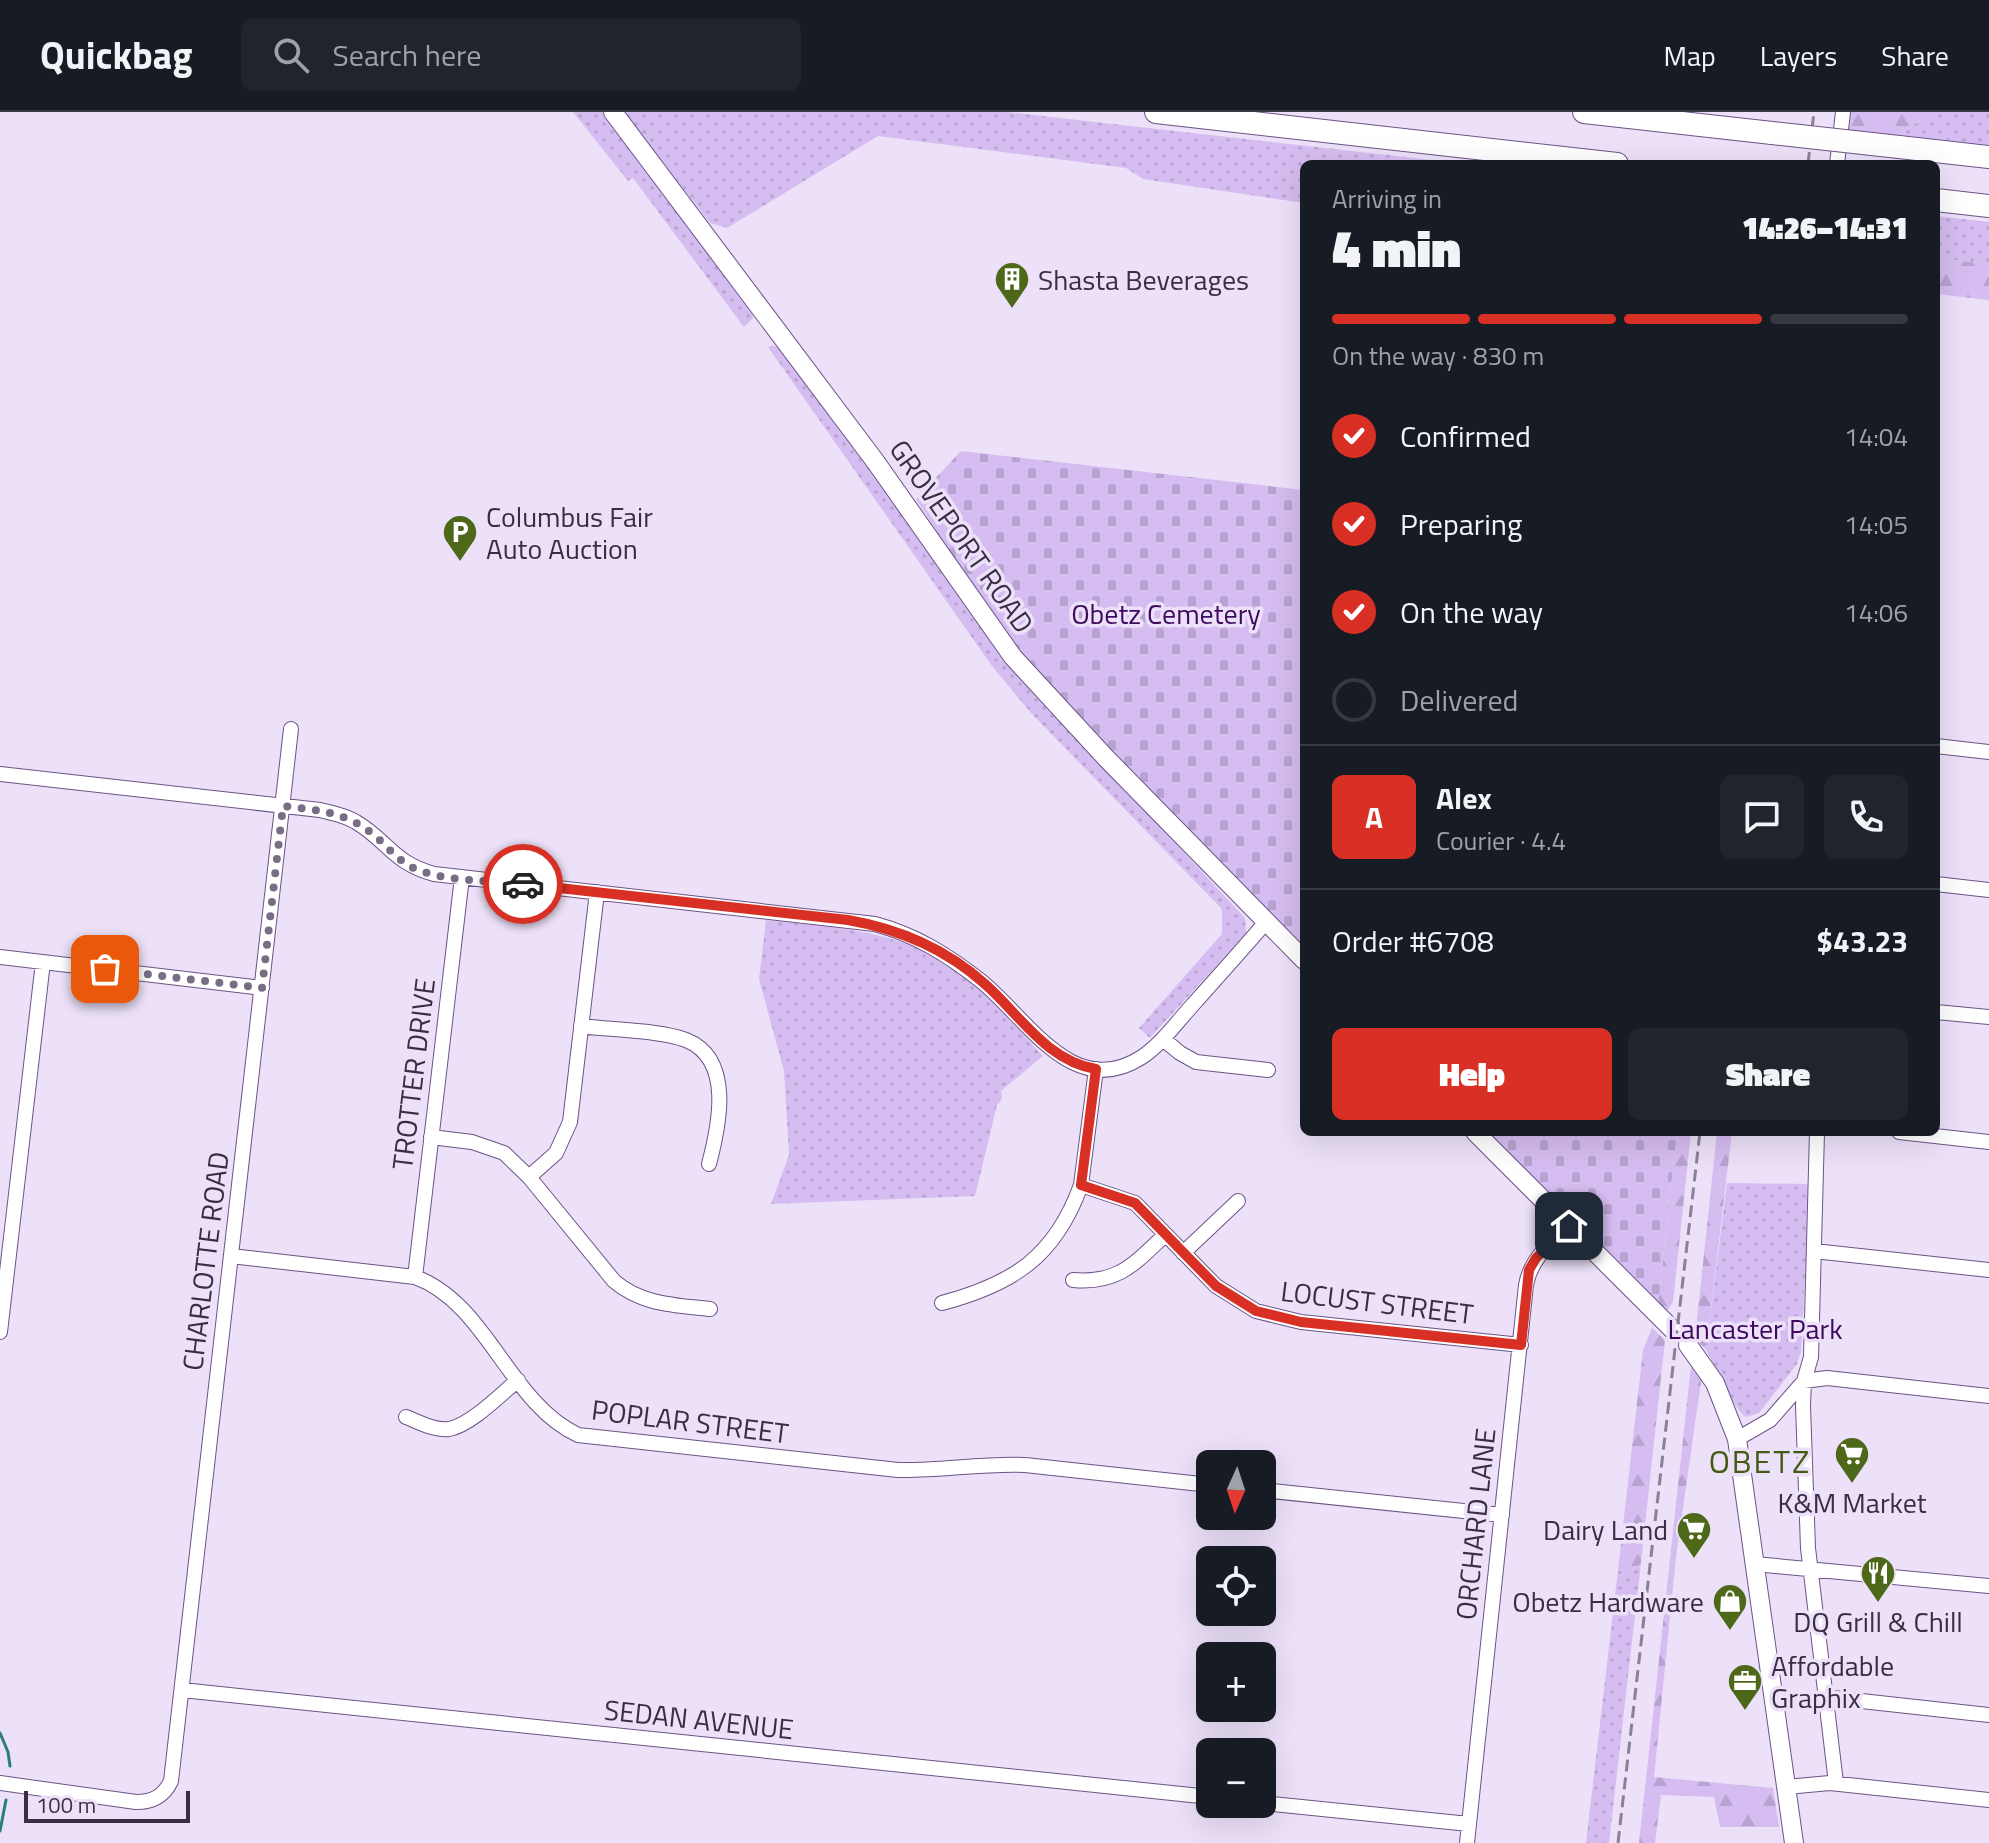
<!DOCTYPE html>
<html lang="en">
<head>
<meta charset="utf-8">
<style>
  body { margin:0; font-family:"Titillium Web",sans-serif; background:#20242c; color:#f1f3f6; height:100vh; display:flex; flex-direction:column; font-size:30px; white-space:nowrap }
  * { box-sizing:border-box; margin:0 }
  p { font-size:26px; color:#9ea1a6 }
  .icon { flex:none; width:44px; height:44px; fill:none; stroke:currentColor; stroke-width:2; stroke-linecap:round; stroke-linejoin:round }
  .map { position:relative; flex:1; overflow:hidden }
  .panel { position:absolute; left:1300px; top:48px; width:640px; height:976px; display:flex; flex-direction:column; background:#171b24; border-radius:12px; box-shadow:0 8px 32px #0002 }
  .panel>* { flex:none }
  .needle { width:52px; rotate:183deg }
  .buttons { position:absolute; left:1196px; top:1338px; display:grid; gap:16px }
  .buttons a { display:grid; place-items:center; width:80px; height:80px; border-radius:12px; background:#171b24; box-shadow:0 8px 32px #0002; font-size:40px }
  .scale { position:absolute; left:24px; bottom:20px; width:166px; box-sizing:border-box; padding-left:8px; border:4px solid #392e45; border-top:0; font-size:22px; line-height:28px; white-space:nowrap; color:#392e45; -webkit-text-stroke:6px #ece1f9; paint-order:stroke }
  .pin { position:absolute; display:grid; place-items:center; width:68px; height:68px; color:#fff; margin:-34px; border-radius:16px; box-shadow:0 4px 12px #0006 }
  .courier { position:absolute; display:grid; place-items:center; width:80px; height:80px; margin:-40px; border:6px solid #d93025; border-radius:50%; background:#fff; color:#222; box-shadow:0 2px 10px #0007 }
  .summary em { font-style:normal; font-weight:800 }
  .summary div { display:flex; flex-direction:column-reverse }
  .summary { display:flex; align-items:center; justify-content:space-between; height:136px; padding:0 32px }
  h1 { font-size:52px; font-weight:800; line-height:60px }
  .bar { display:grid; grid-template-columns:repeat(4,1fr); gap:12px 8px; align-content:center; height:96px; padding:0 32px }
  .bar i { height:10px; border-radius:6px; background:#363941 }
  .bar .selected { background:#d93025 }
  .bar p { grid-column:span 4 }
  .line { display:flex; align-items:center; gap:20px; padding:0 32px; border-top:2px solid #363941 }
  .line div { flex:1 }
  .round { display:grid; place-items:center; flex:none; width:84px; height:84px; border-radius:12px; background:#20242c }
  ol { padding:0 32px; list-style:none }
  li { display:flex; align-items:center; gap:24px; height:88px }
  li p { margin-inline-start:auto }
  li .icon { padding:8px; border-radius:50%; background:#d93025; color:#fff; stroke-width:4 }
  li:last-child { color:#9ea1a6 }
  li i { width:44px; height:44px; border:4px solid #363941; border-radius:50% }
  .action { display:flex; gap:16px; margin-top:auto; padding:16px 32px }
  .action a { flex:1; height:92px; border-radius:12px; background:#d93025; color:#fff; font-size:32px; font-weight:800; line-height:92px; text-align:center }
  .action a+a { background:#20242c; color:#f1f3f6 }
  header { display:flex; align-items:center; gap:48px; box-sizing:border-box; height:112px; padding:0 40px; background:#171b24; border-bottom:2px solid #363941 }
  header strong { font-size:38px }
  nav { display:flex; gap:44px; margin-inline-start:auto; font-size:28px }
  .search { width:560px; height:72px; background:#20242c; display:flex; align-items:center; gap:20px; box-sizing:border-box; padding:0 28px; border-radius:12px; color:#9ea1a6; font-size:30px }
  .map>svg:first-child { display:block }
  .grass { fill:url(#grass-dots) }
  .forest { fill:url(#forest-firs) }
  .cemetery { fill:url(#cemetery-stones) }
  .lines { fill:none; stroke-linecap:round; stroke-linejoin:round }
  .stream { stroke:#287e7e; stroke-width:3 }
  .minor-casing { stroke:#6d5386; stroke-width:16 }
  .major-casing { stroke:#6d5386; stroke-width:20 }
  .highway-casing { stroke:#6d5386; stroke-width:24 }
  .minor { stroke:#fff; stroke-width:14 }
  .major { stroke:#fff; stroke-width:18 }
  .highway { stroke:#fff; stroke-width:22 }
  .rail { stroke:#8b8098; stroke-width:3; stroke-dasharray:12 6; stroke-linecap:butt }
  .highway-bridge-casing { stroke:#6d5386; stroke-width:24; stroke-linecap:butt }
  .highway-bridge { stroke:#fff; stroke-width:22 }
  .done { stroke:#786d84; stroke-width:8; stroke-dasharray:0 14.4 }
  .route { stroke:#d93025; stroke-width:10 }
  .labels { text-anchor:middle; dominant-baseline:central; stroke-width:7; stroke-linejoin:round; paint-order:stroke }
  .poi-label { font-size:28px; fill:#392e45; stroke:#ece1f9; text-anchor:start }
  .street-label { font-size:28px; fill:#392e45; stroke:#ece1f9 }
  .park-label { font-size:28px; fill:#3c095d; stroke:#ece1f9 }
  .quarter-label { font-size:32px; letter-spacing:2px; fill:#435b13; stroke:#ece1f9 }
</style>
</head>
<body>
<header>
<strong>Quickbag</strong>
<div class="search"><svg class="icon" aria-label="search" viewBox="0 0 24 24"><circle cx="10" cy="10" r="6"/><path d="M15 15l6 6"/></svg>Search here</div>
<nav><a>Map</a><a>Layers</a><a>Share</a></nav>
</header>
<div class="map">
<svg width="1989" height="1731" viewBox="0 0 1989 1731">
  <defs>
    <pattern id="grass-dots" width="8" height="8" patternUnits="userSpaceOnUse" patternTransform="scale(2)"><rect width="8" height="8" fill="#d6bdf1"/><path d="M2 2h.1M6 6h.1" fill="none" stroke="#b8a3d0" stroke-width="1.8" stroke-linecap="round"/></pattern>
    <pattern id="forest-firs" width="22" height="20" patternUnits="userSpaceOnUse" patternTransform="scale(2)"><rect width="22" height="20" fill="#d6bdf1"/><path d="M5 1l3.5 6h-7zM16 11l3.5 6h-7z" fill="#b8a3d0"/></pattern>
    <pattern id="cemetery-stones" width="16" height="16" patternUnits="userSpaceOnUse" patternTransform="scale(2)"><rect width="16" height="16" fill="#d6bdf1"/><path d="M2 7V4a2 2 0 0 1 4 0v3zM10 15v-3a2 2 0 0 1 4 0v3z" fill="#b8a3d0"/></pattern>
  </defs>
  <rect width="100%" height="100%" fill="#ece1f9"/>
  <path class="grass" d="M573 0H602L752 198 753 206 744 215 633 66 628 69Z
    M624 0H1007L1467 52H1304V91L1143 67 1126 56 878 24 727 116 710 111Z
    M1934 0H1989V33L1897 23Z
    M1936 104 1989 110V152L1936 146Z
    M773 233 781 238 1031 576 1245 806 1246 821 1150 926 1139 916 1222 822V797L1031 601 992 554 768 235Z
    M766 808C840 816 917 819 975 872 999 895 1020 920 1043 944L1001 979 1002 987 997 993 975 1084 771 1092 789 1043 784 959 759 867Z
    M1727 1071 1810 1072 1801 1240 1797 1252 1759 1301 1746 1305C1733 1297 1716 1254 1706 1238Z
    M1641 1451 1609 1731H1586L1618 1458 1628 1463Z"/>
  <path class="forest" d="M1851 0H1934L1897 23 1849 18Z
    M1936 146 1989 152V188L1936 182Z
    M1677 1020H1691L1673 1190 1666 1201 1658 1193Z
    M1717 1020H1732L1706 1238 1695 1226Z
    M1652 1216 1665 1228 1641 1451 1628 1463 1618 1458 1643 1238Z
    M1691 1254 1702 1263 1676 1445 1654 1665 1773 1676 1779 1715H1720L1714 1685 1661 1683 1655 1731H1639Z"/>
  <path class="cemetery" d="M961 339 1304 378V837L1049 577 988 500 916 387Z
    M1486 1020H1677L1658 1193Z"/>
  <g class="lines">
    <path class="stream" d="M0 1621 8 1640 10 1654
      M0 1719 6 1688"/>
    <g class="minor-casing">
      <path id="minor" d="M1837 52 1843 0
        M1936 634 1989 640
        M0 662 320 698C332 701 345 703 356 710 388 729 393 751 434 762L875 812C916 823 948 843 981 869 1027 906 1073 990 1142 945 1160 933 1174 914 1189 897 1215 868 1241 839 1266 810
        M1936 772 1989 778
        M0 845 262 876
        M1936 900 1989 905
        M581 914C611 918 660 918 686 928 734 947 719 1014 709 1052
        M1163 927 1180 941 1196 950 1268 958
        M1817 1020 1811 1245 1804 1269 1803 1294 1808 1436 1836 1671
        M1899 1020 1989 1030
        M431 1025 472 1030 504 1041 529 1065 614 1169C642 1193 675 1193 710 1197
        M529 1065 556 1041 570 1010 597 780
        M1081 1073 1135 1091 1216 1174 1256 1199 1301 1210 1521 1233
        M1814 1139 1989 1158
        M1183 1141 1238 1089
        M231 1144 415 1165C487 1191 509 1291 578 1323L898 1358C940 1359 983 1351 1025 1353L1210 1373
        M415 1165 462 765
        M1073 1168C1118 1172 1134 1152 1165 1123
        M942 1191C1013 1172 1055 1145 1081 1073L1096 957
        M0 1220 43 850
        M406 1305C419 1310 435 1319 449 1317 471 1313 501 1282 518 1268
        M1737 1327 1770 1308 1804 1269 1827 1266 1989 1284
        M1262 1378 1502 1403
        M1755 1452 1989 1474
        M182 1578 1210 1685
        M1825 1585 1989 1603
        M0 1671 136 1690C153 1690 164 1684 171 1669L291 617
        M1786 1675 1830 1671 1989 1688
        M1262 1691 1469 1712
        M1467 1731 1526 1173C1531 1146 1550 1132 1569 1114"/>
    </g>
    <g class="major-casing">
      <path id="major" d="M613 0 875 349 1013 545 1107 647 1304 848
        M1475 1020 1674 1219
        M1688 1233 1715 1271 1737 1327 1794 1731"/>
    </g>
    <g class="highway-casing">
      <path id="highway" d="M1156 0 1617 52
        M1584 0 1772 21
        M1899 35 1989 45
        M1936 88 1989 94"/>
    </g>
    <use href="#minor" class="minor"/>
    <use href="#major" class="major"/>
    <use href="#highway" class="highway"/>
    <path class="rail" d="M1808 52 1814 0
      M1618 1731 1700 1020"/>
    <g class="highway-bridge-casing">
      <path id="highway-bridge" d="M1772 21 1899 35"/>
    </g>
    <use href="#highway-bridge" class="highway-bridge"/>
  </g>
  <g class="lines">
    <path class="done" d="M105 857 262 876 283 694C317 698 348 700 375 724 389 736 400 751 418 758 450 770 489 768 523 772"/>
    <path class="route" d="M523 772 848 808C900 817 945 836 985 872 1020 903 1047 949 1096 957L1081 1073 1135 1091 1216 1174 1256 1199 1301 1210 1521 1233 1529 1158 1536 1146 1569 1114"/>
  </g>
  <defs>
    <g id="building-pin" transform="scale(1.8)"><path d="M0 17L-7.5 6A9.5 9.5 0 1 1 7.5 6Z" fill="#4e681a" stroke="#ece1f9"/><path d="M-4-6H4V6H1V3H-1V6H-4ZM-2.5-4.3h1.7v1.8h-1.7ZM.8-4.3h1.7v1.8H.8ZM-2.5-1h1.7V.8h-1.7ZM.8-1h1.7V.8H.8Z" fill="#fff"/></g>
    <g id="parking-pin" transform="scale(1.8)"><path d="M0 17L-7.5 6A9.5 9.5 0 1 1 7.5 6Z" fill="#4e681a" stroke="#ece1f9"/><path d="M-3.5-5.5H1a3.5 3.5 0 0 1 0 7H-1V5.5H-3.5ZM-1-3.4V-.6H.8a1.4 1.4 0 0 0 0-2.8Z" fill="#fff"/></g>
    <g id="supermarket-pin" transform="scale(1.8)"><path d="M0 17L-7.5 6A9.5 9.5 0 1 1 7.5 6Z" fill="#4e681a" stroke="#ece1f9"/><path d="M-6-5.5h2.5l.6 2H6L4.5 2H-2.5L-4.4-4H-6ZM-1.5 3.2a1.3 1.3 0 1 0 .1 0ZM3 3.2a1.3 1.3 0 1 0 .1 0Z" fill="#fff"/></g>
    <g id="restaurant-pin" transform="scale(1.8)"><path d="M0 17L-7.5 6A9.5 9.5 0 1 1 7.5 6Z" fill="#4e681a" stroke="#ece1f9"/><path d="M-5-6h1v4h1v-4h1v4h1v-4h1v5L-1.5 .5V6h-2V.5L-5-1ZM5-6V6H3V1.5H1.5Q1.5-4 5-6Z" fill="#fff"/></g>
    <g id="shop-pin" transform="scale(1.8)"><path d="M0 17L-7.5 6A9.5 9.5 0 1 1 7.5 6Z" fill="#4e681a" stroke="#ece1f9"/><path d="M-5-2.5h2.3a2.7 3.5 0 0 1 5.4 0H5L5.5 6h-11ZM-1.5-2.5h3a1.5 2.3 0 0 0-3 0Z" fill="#fff"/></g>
    <g id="office-pin" transform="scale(1.8)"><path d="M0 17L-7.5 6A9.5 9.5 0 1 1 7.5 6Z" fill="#4e681a" stroke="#ece1f9"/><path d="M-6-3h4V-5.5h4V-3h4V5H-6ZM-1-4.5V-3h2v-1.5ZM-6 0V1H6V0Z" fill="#fff"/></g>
  </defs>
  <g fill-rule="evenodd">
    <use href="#building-pin" x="1012" y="167"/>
    <use href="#parking-pin" x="460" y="420"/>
    <use href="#supermarket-pin" x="1852" y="1342"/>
    <use href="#supermarket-pin" x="1694" y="1417"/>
    <use href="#restaurant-pin" x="1878" y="1461"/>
    <use href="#shop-pin" x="1730" y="1489"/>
    <use href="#office-pin" x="1745" y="1569"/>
  </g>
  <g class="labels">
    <g class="poi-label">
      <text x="1038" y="167">Shasta Beverages</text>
      <text x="486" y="404">Columbus Fair<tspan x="486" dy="32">Auto Auction</tspan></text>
      <text x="1852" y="1390" text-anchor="middle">K&amp;M Market</text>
      <text x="1668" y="1417" text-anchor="end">Dairy Land</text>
      <text x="1704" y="1489" text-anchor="end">Obetz Hardware</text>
      <text x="1878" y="1509" text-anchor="middle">DQ Grill &amp; Chill</text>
      <text x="1771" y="1553">Affordable<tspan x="1771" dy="32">Graphix</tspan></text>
    </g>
    <g class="street-label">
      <text transform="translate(962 424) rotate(55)">GROVEPORT ROAD</text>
      <text transform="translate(413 962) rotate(-83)">TROTTER DRIVE</text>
      <text transform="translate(205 1149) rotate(-83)">CHARLOTTE ROAD</text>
      <text transform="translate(1377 1190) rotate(7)">LOCUST STREET</text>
      <text transform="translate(690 1309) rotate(7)">POPLAR STREET</text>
      <text transform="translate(1475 1412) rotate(-84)">ORCHARD LANE</text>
      <text transform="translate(699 1607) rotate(6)">SEDAN AVENUE</text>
    </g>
    <g class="park-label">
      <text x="1166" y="501">Obetz Cemetery</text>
      <text x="1755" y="1216">Lancaster Park</text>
    </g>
    <g class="quarter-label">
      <text x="1760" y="1349">OBETZ</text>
    </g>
  </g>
</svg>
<div class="buttons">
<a><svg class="needle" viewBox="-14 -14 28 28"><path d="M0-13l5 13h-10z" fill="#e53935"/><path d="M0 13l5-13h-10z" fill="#9ea1a6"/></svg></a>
<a><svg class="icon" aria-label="locate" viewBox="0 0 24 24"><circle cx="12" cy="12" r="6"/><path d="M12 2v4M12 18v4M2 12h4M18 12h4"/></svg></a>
<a>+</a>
<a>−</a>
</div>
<div class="scale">100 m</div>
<div class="pin" style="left:105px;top:857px;background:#ea580c"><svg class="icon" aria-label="bag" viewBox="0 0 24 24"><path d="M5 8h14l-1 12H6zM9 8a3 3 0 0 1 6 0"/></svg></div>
<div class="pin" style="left:1569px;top:1114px;background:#1f2937"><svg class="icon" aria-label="home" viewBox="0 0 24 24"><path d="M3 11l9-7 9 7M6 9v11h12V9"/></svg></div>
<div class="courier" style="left:523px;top:772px"><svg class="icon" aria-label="car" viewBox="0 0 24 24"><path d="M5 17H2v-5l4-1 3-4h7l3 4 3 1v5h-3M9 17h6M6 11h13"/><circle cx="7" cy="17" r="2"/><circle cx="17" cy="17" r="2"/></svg></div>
<section class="panel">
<div class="summary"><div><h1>4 min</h1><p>Arriving in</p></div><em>14:26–14:31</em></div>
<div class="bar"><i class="selected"></i><i class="selected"></i><i class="selected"></i><i></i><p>On the way · 830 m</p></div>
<ol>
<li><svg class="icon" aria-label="check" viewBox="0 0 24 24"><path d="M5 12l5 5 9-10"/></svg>Confirmed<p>14:04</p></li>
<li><svg class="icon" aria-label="check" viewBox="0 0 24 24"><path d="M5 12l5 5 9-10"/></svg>Preparing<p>14:05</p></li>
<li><svg class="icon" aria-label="check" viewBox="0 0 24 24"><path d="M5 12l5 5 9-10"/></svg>On the way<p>14:06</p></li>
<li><i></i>Delivered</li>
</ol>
<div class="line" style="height:144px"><b class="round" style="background:#d93025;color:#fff">A</b><div><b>Alex</b><p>Courier · 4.4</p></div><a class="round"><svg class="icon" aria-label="chat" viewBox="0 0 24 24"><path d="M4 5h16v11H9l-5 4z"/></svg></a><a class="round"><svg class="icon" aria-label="phone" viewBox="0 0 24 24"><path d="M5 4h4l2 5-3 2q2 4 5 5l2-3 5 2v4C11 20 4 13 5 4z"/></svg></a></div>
<div class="line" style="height:104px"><div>Order #6708</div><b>$43.23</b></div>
<div class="action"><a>Help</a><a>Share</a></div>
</section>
</div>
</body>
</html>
